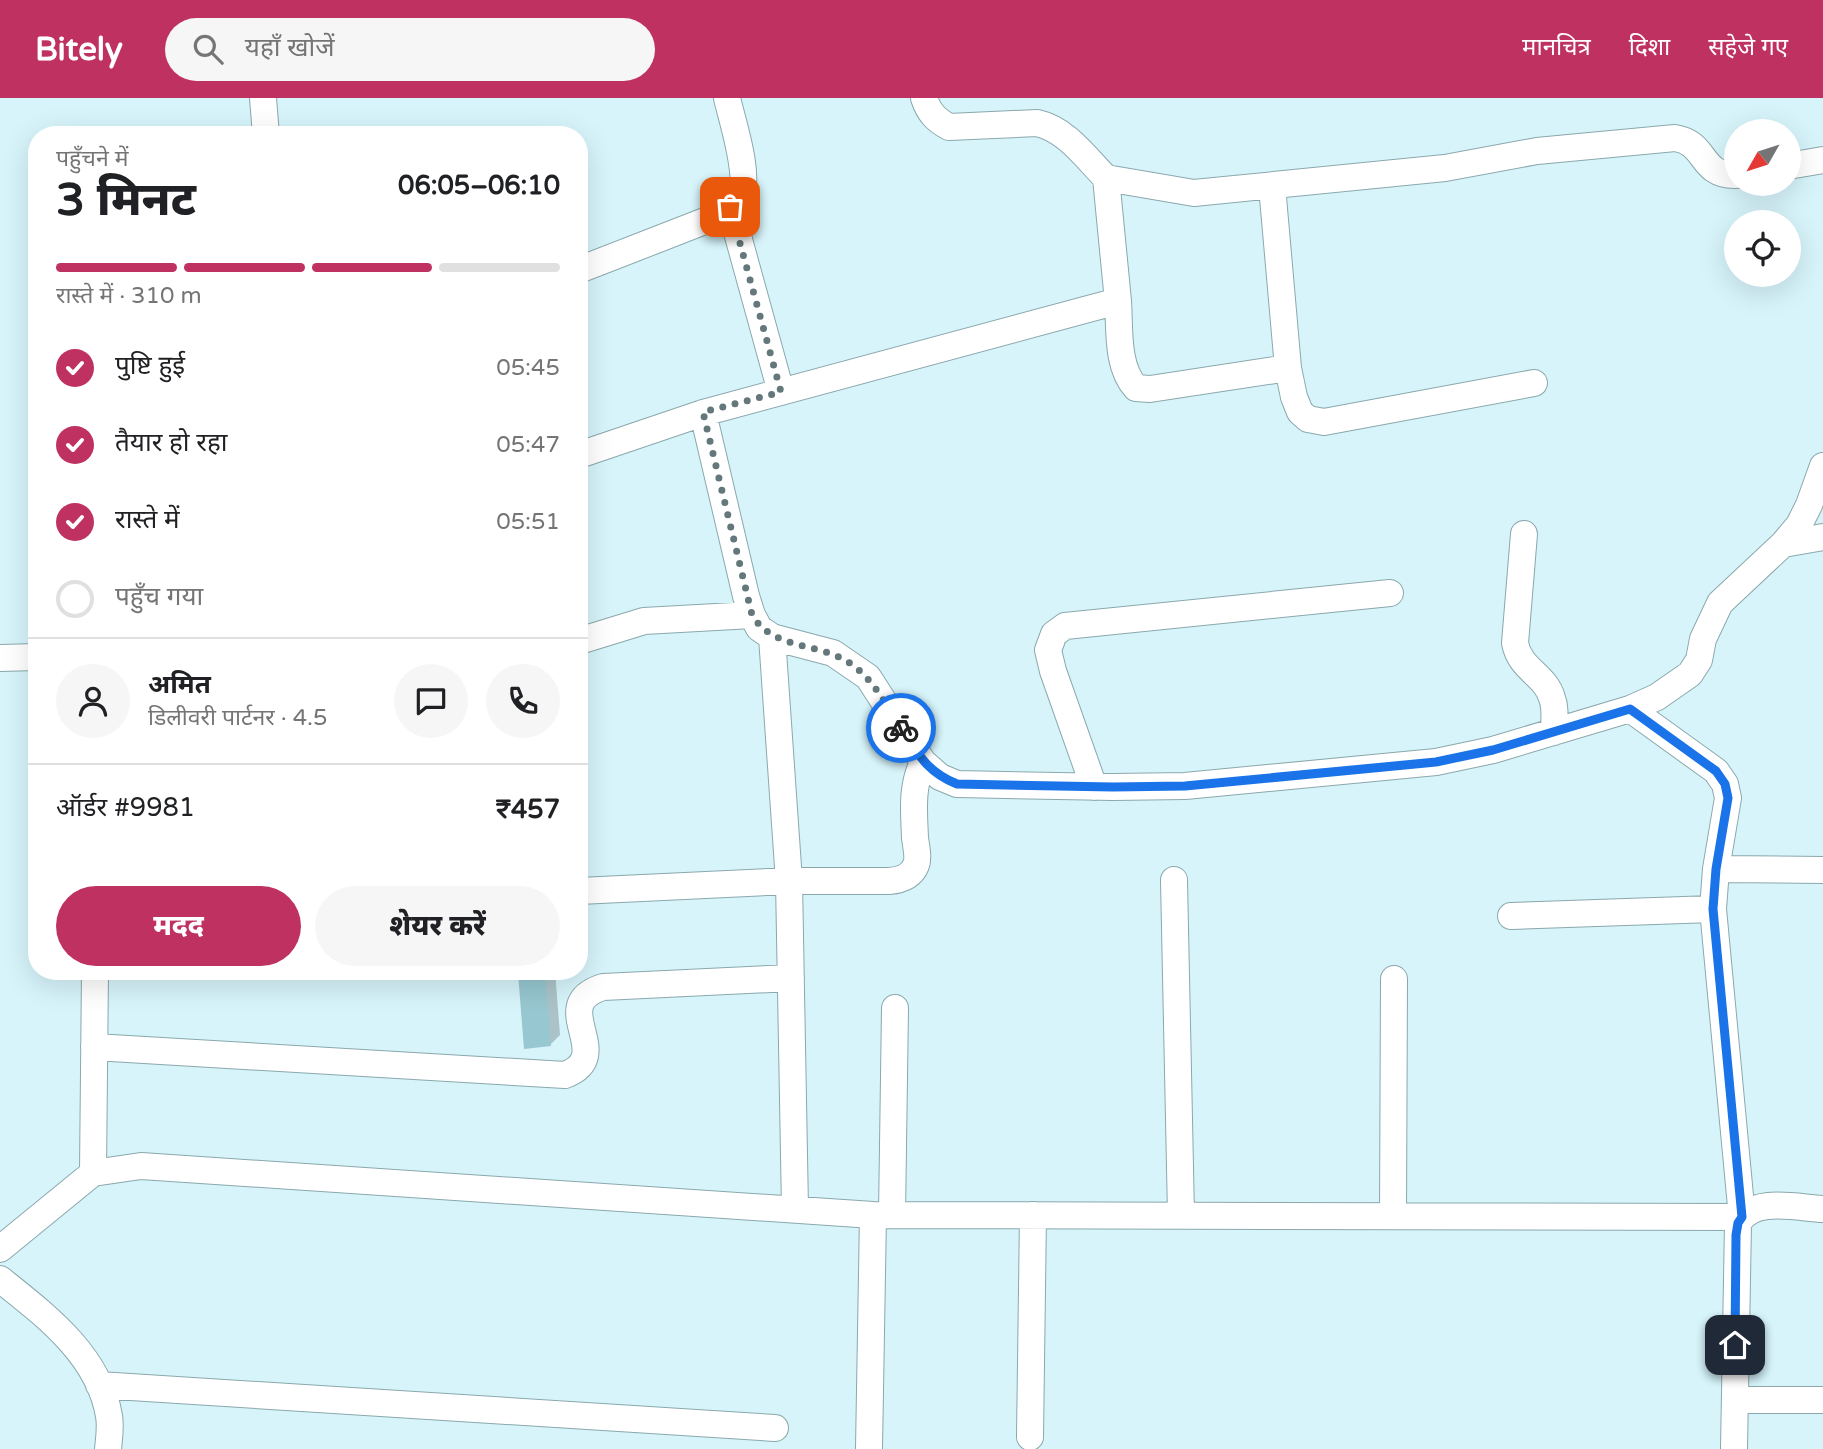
<!DOCTYPE html>
<html lang="hi">
<head>
<meta charset="utf-8">
<style>
  body { margin:0; font-family:"Varela Round","Noto Sans Devanagari",sans-serif; background:#f6f6f6; color:#202124; height:100vh; display:flex; flex-direction:column; font-size:26px; white-space:nowrap }
  * { box-sizing:border-box; margin:0 }
  p { font-size:23px; color:#757577 }
  .icon { flex:none; width:38px; height:38px; fill:none; stroke:currentColor; stroke-width:2; stroke-linecap:round; stroke-linejoin:round }
  .map { position:relative; flex:1; overflow:hidden }
  .drawer { position:absolute; left:28px; top:28px; width:560px; height:854px; display:flex; flex-direction:column; background:#fff; border-radius:28px; box-shadow:0 7px 28px #0002 }
  .drawer>* { flex:none }
  .needle { width:46px; rotate:231deg }
  .controls { position:absolute; left:1724px; top:21px; display:grid; gap:14px }
  .controls a { display:grid; place-items:center; width:77px; height:77px; border-radius:50%; background:#fff; box-shadow:0 7px 28px #0002; font-size:35px }
  .pin { position:absolute; display:grid; place-items:center; width:60px; height:60px; color:#fff; margin:-30px; border-radius:14px; box-shadow:0 4px 10px #0006 }
  .courier { position:absolute; display:grid; place-items:center; width:70px; height:70px; margin:-35px; border:5px solid #1a73e8; border-radius:50%; background:#fff; color:#222; box-shadow:0 2px 9px #0007 }
  .headline em { font-style:normal; font-weight:800 }
  .headline div { display:flex; flex-direction:column-reverse }
  .headline { display:flex; align-items:center; justify-content:space-between; height:119px; padding:0 28px }
  h1 { font-size:46px; font-weight:800; line-height:52px }
  .bar { display:grid; grid-template-columns:repeat(4,1fr); gap:10px 7px; align-content:center; height:84px; padding:0 28px }
  .bar i { height:9px; border-radius:5px; background:#e0e0e0 }
  .bar .on { background:#bf3160 }
  .bar p { grid-column:span 4 }
  .line { display:flex; align-items:center; gap:18px; padding:0 28px; border-top:2px solid #e0e0e0 }
  .line div { flex:1 }
  .round { display:grid; place-items:center; flex:none; width:74px; height:74px; border-radius:37px; background:#f6f6f6 }
  ol { padding:0 28px; list-style:none }
  li { display:flex; align-items:center; gap:21px; height:77px }
  li p { margin-inline-start:auto }
  li .icon { padding:7px; border-radius:50%; background:#bf3160; color:#fff; stroke-width:4 }
  li:last-child { color:#757577 }
  li i { width:38px; height:38px; border:4px solid #e0e0e0; border-radius:50% }
  .cta { display:flex; gap:14px; margin-top:auto; padding:14px 28px }
  .cta a { flex:1; height:80px; border-radius:42px; background:#bf3160; color:#fff; font-size:28px; font-weight:800; line-height:80px; text-align:center }
  .cta a+a { background:#f6f6f6; color:#202124 }
  header { display:flex; align-items:center; gap:42px; box-sizing:border-box; height:98px; padding:0 35px; background:#bf3160; color:#fff }
  header strong { font-size:33px }
  nav { display:flex; gap:38px; margin-inline-start:auto; font-size:24px }
  .search { width:490px; height:63px; background:#f6f6f6; display:flex; align-items:center; gap:18px; box-sizing:border-box; padding:0 24px; border-radius:38px; color:#757577; font-size:26px }
  .map>svg:first-child { display:block }
  .shadow { fill:#0003 }
  .building { fill:#97c7d0 }
  .lines { fill:none; stroke-linecap:round; stroke-linejoin:round }
  .minor-casing { stroke:#8aa8ad; stroke-width:28 }
  .minor { stroke:#fff; stroke-width:26 }
  .done { stroke:#64777a; stroke-width:7; stroke-dasharray:0 12.6 }
  .route { stroke:#1a73e8; stroke-width:9 }
</style>
</head>
<body>
<header>
<strong>Bitely</strong>
<div class="search"><svg class="icon" aria-label="search" viewBox="0 0 24 24"><circle cx="10" cy="10" r="6"/><path d="M15 15l6 6"/></svg>यहाँ खोजें</div>
<nav><a>मानचित्र</a><a>दिशा</a><a>सहेजे गए</a></nav>
</header>
<div class="map">
<svg width="1823" height="1351" viewBox="0 0 1823 1351">
  <rect width="100%" height="100%" fill="#d6f4fa"/>
  <path class="shadow" d="M522 873H555L560 937 550 947 519 876Z"/>
  <path class="building" d="M545 873 551 948 524 951 518 875Z"/>
  <g class="lines">
    <g class="minor-casing">
      <path id="minor" d="M263 0 266 37
        M924 0C929 15 936 22 949 29L1037 25C1066 31 1086 60 1106 80
        M1788 68 1823 62
        M1272 88 1288 270 1294 299 1300 314 1308 321 1324 324 1534 285
        M730 109 781 294
        M579 172 715 119C723 113 734 107 740 98 751 79 732 22 727 0
        M1118 203C1120 231 1116 268 1136 290L1150 291 1288 270
        M703 315 746 498 752 517 759 530 772 539 833 555 868 579 923 664 940 679 957 686 1113 689 1185 688 1436 664 1493 652 1630 611 1657 599 1690 576 1699 562 1703 541 1720 505 1783 446 1799 427 1809 407 1823 368
        M579 357 703 315 1118 203 1106 80 1194 95 1445 70 1537 53 1675 40C1708 45 1699 78 1736 77
        M1524 436 1515 545C1520 572 1545 576 1552 600 1556 610 1554 623 1554 634
        M1783 446 1823 439
        M772 539 789 783 795 1111
        M579 543 644 523 752 517
        M0 560 37 559
        M1094 689 1053 573 1048 552 1054 536 1065 528 1390 495
        M1716 771 1823 772
        M1174 782 1181 1117
        M579 793 789 783H889C901 782 911 779 916 767 919 760 916 748 915 740 914 713 911 690 923 664
        M1511 818 1713 811
        M94 949 565 977C618 957 545 907 603 889L791 880
        M93 1075 95 873
        M892 1117 895 910
        M1393 1118 1394 881
        M0 1151 93 1075 141 1068 873 1117 1742 1119 1713 811 1716 771 1728 700 1725 686 1716 673 1630 611
        M0 1181C45 1217 99 1257 109 1318 111 1329 109 1341 108 1351
        M99 1287 775 1330
        M1735 1302H1823
        M1030 1339 1033 1117
        M869 1351 873 1117
        M1734 1351 1738 1125C1753 1098 1797 1110 1823 1111"/>
    </g>
    <use href="#minor" class="minor"/>
  </g>
  <g class="lines">
    <path class="done" d="M730 109 781 294 703 314 752 517C774 553 818 543 851 566 874 582 886 607 901 630"/>
    <path class="route" d="M901 630C918 656 927 674 957 686L1113 689 1185 688 1436 664 1493 652 1630 611 1716 673 1725 686 1728 700 1716 771 1713 811 1742 1119 1738 1125 1736 1137 1735 1247"/>
  </g>
</svg>
<div class="controls">
<a><svg class="needle" viewBox="-14 -14 28 28"><path d="M0-13l5 13h-10z" fill="#e53935"/><path d="M0 13l5-13h-10z" fill="#757577"/></svg></a>
<a><svg class="icon" aria-label="locate" viewBox="0 0 24 24"><circle cx="12" cy="12" r="6"/><path d="M12 2v4M12 18v4M2 12h4M18 12h4"/></svg></a>
</div>
<div class="pin" style="left:730px;top:109px;background:#ea580c"><svg class="icon" aria-label="bag" viewBox="0 0 24 24"><path d="M5 8h14l-1 12H6zM9 8a3 3 0 0 1 6 0"/></svg></div>
<div class="pin" style="left:1735px;top:1247px;background:#1f2937"><svg class="icon" aria-label="home" viewBox="0 0 24 24"><path d="M3 11l9-7 9 7M6 9v11h12V9"/></svg></div>
<div class="courier" style="left:901px;top:630px"><svg class="icon" aria-label="bike" viewBox="0 0 24 24"><circle cx="6" cy="16" r="4"/><circle cx="18" cy="16" r="4"/><path d="M6 16l4-8h5l3 8M10 8l3 8H6M13 5h3"/></svg></div>
<section class="drawer">
<div class="headline"><div><h1>3 मिनट</h1><p>पहुँचने में</p></div><em>06:05–06:10</em></div>
<div class="bar"><i class="on"></i><i class="on"></i><i class="on"></i><i></i><p>रास्ते में · 310 m</p></div>
<ol>
<li><svg class="icon" aria-label="check" viewBox="0 0 24 24"><path d="M5 12l5 5 9-10"/></svg>पुष्टि हुई<p>05:45</p></li>
<li><svg class="icon" aria-label="check" viewBox="0 0 24 24"><path d="M5 12l5 5 9-10"/></svg>तैयार हो रहा<p>05:47</p></li>
<li><svg class="icon" aria-label="check" viewBox="0 0 24 24"><path d="M5 12l5 5 9-10"/></svg>रास्ते में<p>05:51</p></li>
<li><i></i>पहुँच गया</li>
</ol>
<div class="line" style="height:126px"><a class="round"><svg class="icon" aria-label="person" viewBox="0 0 24 24"><circle cx="12" cy="8" r="4"/><path d="M4 21q1-7 8-7t8 7"/></svg></a><div><b>अमित</b><p>डिलीवरी पार्टनर · 4.5</p></div><a class="round"><svg class="icon" aria-label="chat" viewBox="0 0 24 24"><path d="M4 5h16v11H9l-5 4z"/></svg></a><a class="round"><svg class="icon" aria-label="phone" viewBox="0 0 24 24"><path d="M5 4h4l2 5-3 2q2 4 5 5l2-3 5 2v4C11 20 4 13 5 4z"/></svg></a></div>
<div class="line" style="height:91px"><div>ऑर्डर #9981</div><b>₹457</b></div>
<div class="cta"><a>मदद</a><a>शेयर करें</a></div>
</section>
</div>
</body>
</html>
